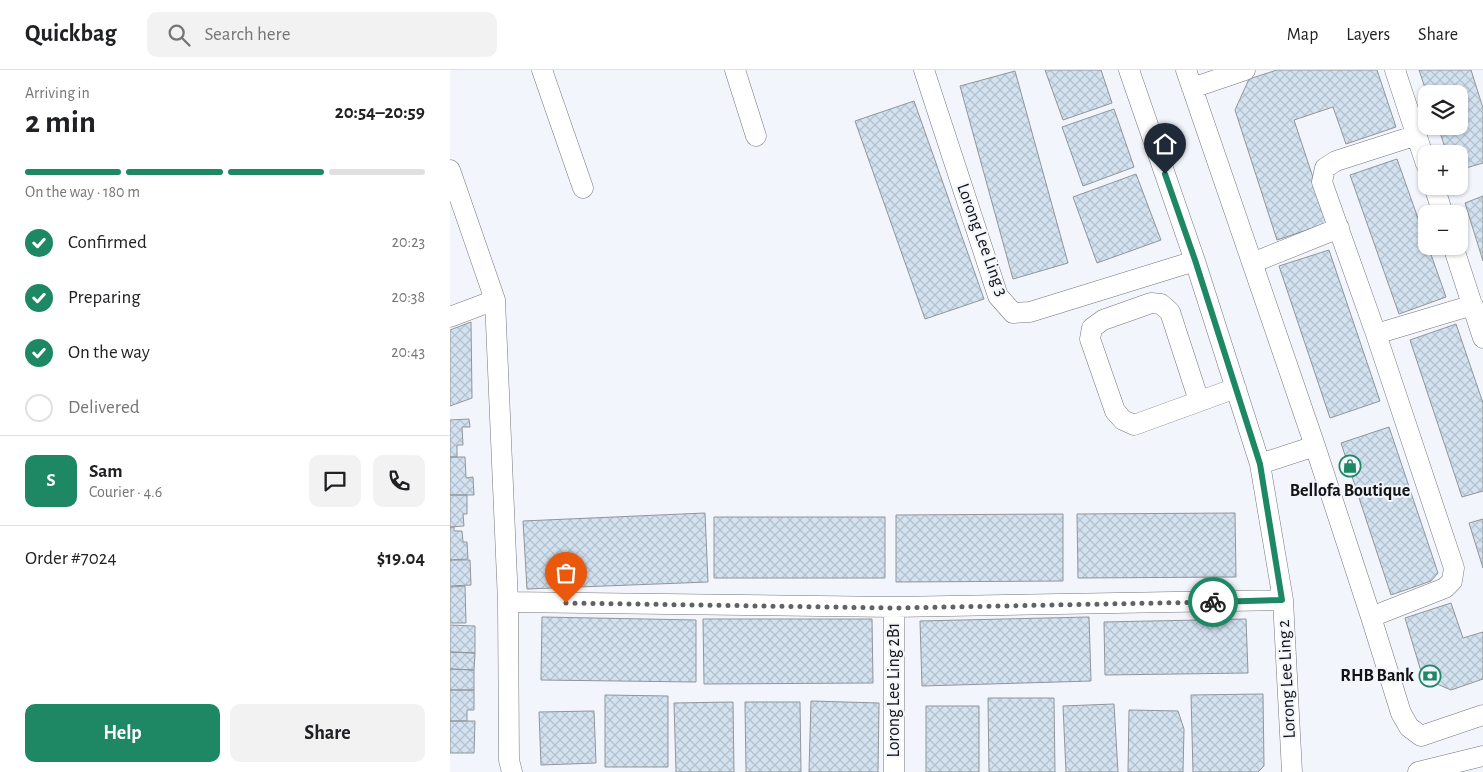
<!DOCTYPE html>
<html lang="en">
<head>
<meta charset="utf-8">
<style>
  body { margin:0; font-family:"Alegreya Sans",sans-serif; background:#f2f2f2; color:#202124; height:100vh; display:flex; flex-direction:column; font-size:19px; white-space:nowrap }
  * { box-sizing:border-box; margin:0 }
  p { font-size:16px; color:#757577 }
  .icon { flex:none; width:28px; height:28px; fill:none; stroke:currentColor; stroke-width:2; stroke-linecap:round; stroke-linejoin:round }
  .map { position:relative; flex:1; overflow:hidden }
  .drawer { display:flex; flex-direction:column; background:#fff; width:450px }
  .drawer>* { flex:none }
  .controls { position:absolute; left:968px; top:15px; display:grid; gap:10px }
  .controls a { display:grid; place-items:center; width:50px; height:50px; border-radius:10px; background:#fff; box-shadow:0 1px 4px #0004; font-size:25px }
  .pin { position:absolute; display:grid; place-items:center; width:42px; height:42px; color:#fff; margin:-51px -21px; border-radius:50% 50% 50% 0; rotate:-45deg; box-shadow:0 0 5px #0007 }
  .pin .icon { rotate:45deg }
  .courier { position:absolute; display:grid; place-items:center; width:50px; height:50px; margin:-25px; border:4px solid #1e8865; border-radius:50%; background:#fff; color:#222; box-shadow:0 1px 6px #0007 }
  .head em { font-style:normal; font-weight:600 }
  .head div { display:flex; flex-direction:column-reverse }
  .head { display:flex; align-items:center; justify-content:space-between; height:85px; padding:0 25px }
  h1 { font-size:32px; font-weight:600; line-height:38px }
  .bar { display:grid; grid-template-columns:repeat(4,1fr); gap:8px 5px; align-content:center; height:60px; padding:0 25px }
  .bar i { height:6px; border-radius:4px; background:#e0e0e0 }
  .bar .current { background:#1e8865 }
  .bar p { grid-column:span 4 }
  .line { display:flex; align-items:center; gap:12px; padding:0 25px; border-top:1px solid #e0e0e0 }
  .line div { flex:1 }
  .round { display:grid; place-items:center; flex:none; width:52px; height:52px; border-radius:10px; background:#f2f2f2 }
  ol { padding:0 25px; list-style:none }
  li { display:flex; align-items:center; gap:15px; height:55px }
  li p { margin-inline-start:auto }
  li .icon { padding:5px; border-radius:50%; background:#1e8865; color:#fff; stroke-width:4 }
  li:last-child { color:#757577 }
  li i { width:28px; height:28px; border:2px solid #e0e0e0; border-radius:50% }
  .button { display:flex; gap:10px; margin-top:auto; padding:10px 25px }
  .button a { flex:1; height:58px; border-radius:10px; background:#1e8865; color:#fff; font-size:20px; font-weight:600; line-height:58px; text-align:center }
  .button a+a { background:#f2f2f2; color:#202124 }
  header { display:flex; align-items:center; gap:30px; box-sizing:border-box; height:70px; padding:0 25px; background:#fff; border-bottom:1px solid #e0e0e0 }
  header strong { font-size:24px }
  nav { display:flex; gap:28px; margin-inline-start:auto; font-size:18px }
  .search { width:350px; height:45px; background:#f2f2f2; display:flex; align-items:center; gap:12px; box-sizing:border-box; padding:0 18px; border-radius:10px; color:#757577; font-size:19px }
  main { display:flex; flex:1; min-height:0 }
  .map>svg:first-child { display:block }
  .building { fill:url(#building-cross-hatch); stroke:#91969a }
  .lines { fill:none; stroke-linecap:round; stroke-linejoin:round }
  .minor-casing { stroke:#74767b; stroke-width:21 }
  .minor { stroke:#fff; stroke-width:20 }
  .done { stroke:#606266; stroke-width:5; stroke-dasharray:0 9 }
  .route { stroke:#1e8865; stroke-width:6 }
  .labels { text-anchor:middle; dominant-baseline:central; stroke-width:4; stroke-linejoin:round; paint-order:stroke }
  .street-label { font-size:18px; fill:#121315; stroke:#f2f5fb }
  .poi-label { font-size:18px; font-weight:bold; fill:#121315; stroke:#f2f5fb }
</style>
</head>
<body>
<header>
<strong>Quickbag</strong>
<div class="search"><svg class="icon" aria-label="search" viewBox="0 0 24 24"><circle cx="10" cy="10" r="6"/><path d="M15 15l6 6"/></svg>Search here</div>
<nav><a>Map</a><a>Layers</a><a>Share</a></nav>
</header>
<main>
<section class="drawer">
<div class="head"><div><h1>2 min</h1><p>Arriving in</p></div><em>20:54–20:59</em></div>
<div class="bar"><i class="current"></i><i class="current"></i><i class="current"></i><i></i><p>On the way · 180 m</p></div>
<ol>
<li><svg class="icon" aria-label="check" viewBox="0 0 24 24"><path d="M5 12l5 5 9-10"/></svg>Confirmed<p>20:23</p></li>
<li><svg class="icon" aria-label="check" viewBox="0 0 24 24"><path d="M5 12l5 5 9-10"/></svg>Preparing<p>20:38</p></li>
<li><svg class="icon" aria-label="check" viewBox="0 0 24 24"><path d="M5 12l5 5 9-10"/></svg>On the way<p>20:43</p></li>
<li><i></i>Delivered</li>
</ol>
<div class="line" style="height:90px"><b class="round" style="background:#1e8865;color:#fff">S</b><div><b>Sam</b><p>Courier · 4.6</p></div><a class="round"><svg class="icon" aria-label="chat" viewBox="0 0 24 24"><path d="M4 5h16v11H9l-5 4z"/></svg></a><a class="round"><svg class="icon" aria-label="phone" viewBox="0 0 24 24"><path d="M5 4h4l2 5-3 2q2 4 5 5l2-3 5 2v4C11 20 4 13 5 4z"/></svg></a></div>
<div class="line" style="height:65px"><div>Order #7024</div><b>$19.04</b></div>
<div class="button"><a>Help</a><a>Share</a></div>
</section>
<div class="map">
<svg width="1033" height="702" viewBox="0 0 1033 702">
  <defs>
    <pattern id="building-cross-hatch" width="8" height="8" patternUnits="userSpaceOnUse" patternTransform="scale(1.25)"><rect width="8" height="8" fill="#d3e2f0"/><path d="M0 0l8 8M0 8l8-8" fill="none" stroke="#b4c1cd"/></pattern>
  </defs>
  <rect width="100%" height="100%" fill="#f2f5fb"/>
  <path class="building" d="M595 0H651L662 33 613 50Z
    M827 0H927L946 57 896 74 883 37 844 50 878 153 827 170 785 40 799 9Z
    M969 0H1021L1033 38V93L1009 100V84H997L988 56H1009V24H977Z
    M565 1 618 193 563 209 510 16Z
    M464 31 534 229 475 249 405 51Z
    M664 39 684 97 633 116 612 57Z
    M947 89 976 171V176H978L996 227 949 244 900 105Z
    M686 104 711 170 647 193 623 127Z
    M1033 126V191L1015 133Z
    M879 180 930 331 880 348 829 196Z
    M21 252 22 328 0 336V260Z
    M1006 254 1033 333V421L1012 427 960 270Z
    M19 349 20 357H12L13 375H7V387H0V350Z
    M939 357 988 503 981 511 941 525 891 373Z
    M0 387H15L16 408 23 407 24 425H0Z
    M0 425H17V444H13L14 456 0 457Z
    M255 443 258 512 77 519 73 451Z
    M785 443 786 507 628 508 627 444Z
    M613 444V511L446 512V445Z
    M264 447H435V508H264Z
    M1033 449V498L1019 453Z
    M0 457H4V461H12L13 472H17L18 489 0 490Z
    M0 490H20L21 515 0 516Z
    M15 516 16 553H0V517Z
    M1001 533 1013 568 1033 562V609L1001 620 973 608 955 548Z
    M92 547 246 550V612L91 610Z
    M639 547 641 611 472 616 470 551Z
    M253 549H422L423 613 254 614Z
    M796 549 798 603 655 605 654 552Z
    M0 555 25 556V583L0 582Z
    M0 582 25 583 24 600 0 599Z
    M0 599 24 600V620H0Z
    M0 620H24V640H17V651H0Z
    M813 624 814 696 808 702H743L741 625Z
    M155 625 218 626V697H155Z
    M538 628H604L605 702H539Z
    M361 631 429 633 428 702H359Z
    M283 632 284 702H226L224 633Z
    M295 632H350L351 702H296Z
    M664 634 668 702H616L613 636Z
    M476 636H529V702H476Z
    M679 640 728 641 734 659 733 702H678Z
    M144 641 146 693 91 695 89 642Z
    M0 651H25L24 683H0Z"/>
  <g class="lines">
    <g class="minor-casing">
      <path id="minor" d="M92 0 133 118
        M285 0 306 66
        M474 0 548 226 563 243 580 242 745 191
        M679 0 745 191 810 394 833 530 842 702
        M736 0 865 376 921 547 951 643 959 657 971 666 1033 645
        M945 0 976 94
        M742 18 795 0
        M0 100 45 230 58 532 59 690 62 702
        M984 116 993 144
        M1003 176 1033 268
        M802 193 889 158
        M0 247 45 230
        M926 264 1023 235
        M749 331 720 242 711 234 701 233 653 250 642 258 640 269 665 341 673 350 684 355 786 318
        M810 394 865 376
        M58 532 444 537 833 530
        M444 537V702
        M921 547 995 518 1002 511 1004 498 926 264 872 112 875 98 886 91 967 65
        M968 702 1033 686"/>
    </g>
    <use href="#minor" class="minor"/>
  </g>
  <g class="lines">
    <path class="done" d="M116 533 444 538 763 532"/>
    <path class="route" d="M715 104 745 190 810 394 832 530 763 532"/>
  </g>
  <defs>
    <g id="shop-ring" transform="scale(1.125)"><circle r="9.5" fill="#f2f5fb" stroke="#1e8865" stroke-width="1.5"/><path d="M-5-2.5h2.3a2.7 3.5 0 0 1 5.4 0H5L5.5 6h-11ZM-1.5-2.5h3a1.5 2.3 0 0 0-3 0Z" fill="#1e8865"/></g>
    <g id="bank-ring" transform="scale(1.125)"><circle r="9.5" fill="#f2f5fb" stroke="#1e8865" stroke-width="1.5"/><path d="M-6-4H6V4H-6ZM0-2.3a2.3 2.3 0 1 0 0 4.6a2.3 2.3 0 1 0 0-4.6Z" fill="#1e8865"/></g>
  </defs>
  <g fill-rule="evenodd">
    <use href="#shop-ring" x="900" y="396"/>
    <use href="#bank-ring" x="980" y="606"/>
  </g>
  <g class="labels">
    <g class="street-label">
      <text transform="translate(532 170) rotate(70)">Lorong Lee Ling 3</text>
      <text transform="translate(837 609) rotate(-93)">Lorong Lee Ling 2</text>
      <text transform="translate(444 620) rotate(-90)">Lorong Lee Ling 2B1</text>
    </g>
    <g class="poi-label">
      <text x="900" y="421">Bellofa Boutique</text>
      <text x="964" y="606" text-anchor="end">RHB Bank</text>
    </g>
  </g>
</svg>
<div class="controls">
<a><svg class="icon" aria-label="layers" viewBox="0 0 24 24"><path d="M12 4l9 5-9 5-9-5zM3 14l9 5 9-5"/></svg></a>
<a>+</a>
<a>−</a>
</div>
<div class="pin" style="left:116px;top:533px;background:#ea580c"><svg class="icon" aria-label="bag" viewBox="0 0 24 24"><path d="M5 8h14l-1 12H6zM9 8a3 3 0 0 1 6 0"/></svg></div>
<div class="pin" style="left:715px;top:104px;background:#1f2937"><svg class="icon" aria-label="home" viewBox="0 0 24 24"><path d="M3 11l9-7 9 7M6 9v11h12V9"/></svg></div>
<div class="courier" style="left:763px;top:532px"><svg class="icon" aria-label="bike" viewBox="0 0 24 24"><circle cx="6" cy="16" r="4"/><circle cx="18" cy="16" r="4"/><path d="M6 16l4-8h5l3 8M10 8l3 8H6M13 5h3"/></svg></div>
</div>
</main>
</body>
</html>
